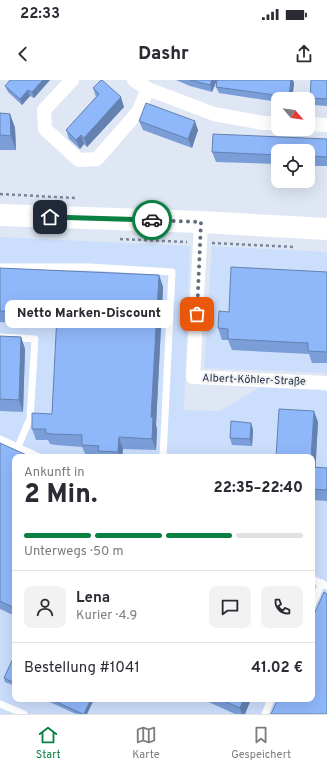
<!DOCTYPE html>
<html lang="de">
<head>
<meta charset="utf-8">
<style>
  body { margin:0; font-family:Overpass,sans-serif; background:#f2f2f3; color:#2b2b33; height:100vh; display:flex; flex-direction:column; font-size:15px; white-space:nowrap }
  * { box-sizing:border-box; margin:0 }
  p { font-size:13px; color:#7c7c81 }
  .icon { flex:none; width:22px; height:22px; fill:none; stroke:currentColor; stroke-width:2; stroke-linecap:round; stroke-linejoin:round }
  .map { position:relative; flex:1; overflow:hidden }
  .side { position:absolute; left:12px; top:374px; width:303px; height:248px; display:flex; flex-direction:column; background:#fff; border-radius:8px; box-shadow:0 4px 16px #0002 }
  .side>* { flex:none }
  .needle { width:26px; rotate:118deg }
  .buttons { position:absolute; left:271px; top:12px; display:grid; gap:8px }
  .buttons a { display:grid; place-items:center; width:44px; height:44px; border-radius:8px; background:#fff; box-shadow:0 4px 16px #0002; font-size:20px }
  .pin { position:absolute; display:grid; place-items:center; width:34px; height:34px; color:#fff; margin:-17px; border-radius:8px; box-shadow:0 2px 6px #0006 }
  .courier { position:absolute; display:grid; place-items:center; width:40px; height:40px; margin:-20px; border:3px solid #0b8043; border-radius:50%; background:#fff; color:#222; box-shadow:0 1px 5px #0007 }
  .bubble { position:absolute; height:28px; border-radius:8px; background:#fff; box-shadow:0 4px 16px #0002; font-size:13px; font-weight:800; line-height:28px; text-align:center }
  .head em { font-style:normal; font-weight:800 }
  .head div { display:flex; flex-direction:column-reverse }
  .head { display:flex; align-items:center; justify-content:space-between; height:68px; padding:0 12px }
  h1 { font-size:26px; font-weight:800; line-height:30px }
  .bar { display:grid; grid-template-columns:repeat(4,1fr); gap:6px 4px; align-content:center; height:48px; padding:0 12px }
  .bar i { height:5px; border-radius:3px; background:#e1e1e2 }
  .bar .active { background:#0b8043 }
  .bar p { grid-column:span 4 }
  .line { display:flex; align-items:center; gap:10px; padding:0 12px; border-top:1px solid #e1e1e2 }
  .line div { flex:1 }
  .round { display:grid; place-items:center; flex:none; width:42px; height:42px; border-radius:8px; background:#f2f2f3 }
  .status { display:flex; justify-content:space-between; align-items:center; height:28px; padding:0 20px; background:#fff; direction:ltr }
  .status svg { height:11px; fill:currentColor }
  header { display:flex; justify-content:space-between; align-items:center; height:52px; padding:0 12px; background:#fff; font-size:18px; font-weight:800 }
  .tabs { display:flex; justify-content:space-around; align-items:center; height:56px; border-top:1px solid #e1e1e2; background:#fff; font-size:11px; color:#7c7c81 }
  .tabs a { display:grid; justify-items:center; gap:2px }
  .tabs .active { color:#0b8043 }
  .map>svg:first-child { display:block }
  .built { fill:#cbdefc; fill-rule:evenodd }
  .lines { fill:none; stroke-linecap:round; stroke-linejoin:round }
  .path { stroke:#79869a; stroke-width:2.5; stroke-dasharray:3 3; stroke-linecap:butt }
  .lane { stroke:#fff; stroke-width:7 }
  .street { stroke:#fff; stroke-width:14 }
  .primary { stroke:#fff; stroke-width:22 }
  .wall { fill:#7b9ed8 }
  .shaded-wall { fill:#6481b0 }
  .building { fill:#8fb8fb; stroke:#6481b0 }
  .done { stroke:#606d83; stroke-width:4; stroke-dasharray:0 7.2 }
  .route { stroke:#0b8043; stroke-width:5 }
  .labels { text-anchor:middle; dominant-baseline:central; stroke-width:4; stroke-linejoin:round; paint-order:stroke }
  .street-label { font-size:11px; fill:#1b2b46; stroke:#f4f4f4 }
</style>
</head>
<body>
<div class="status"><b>22:33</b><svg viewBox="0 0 49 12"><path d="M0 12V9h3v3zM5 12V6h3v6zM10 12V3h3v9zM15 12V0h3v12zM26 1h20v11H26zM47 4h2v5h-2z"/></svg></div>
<header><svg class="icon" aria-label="back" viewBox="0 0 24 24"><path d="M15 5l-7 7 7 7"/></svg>Dashr<svg class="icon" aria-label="share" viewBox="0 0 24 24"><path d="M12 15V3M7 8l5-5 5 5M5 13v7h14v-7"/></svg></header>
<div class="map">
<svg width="327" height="634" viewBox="0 0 327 634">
  <rect width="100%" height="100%" fill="#dfe7f5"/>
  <path class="built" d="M0 157 190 166 184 330 220 331 260 307 327 311V634H0ZM15 377H312V619H15Z
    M212 166 327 172V293L204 288Z"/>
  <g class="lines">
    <path class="path" d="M0 114 75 118
      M120 159 187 162
      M212 163 295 167"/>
    <path class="lane" d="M0 187H90L172 192 163 377
      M0 257 35 259 30 338 18 367
      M0 359 39 377
      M312 499 327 506
      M312 525 322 503
      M0 624 24 634
      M265 634 271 619"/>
    <path class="street" d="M72 0 44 30 45 49 79 80 97 79 138 32 148 9
      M134 0 148 9 214 34 263 43H278
      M308 44 327 45
      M201 142 193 297 327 303"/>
    <path class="primary" d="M0 135 201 142 327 149"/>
  </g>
  <path class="wall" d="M50 0 34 18 30 16 22 25 8 12 5 6Z
    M176 0H217L212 12 190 6Z
    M217 0H293L294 4 292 19H278V22L219 13 216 7Z
    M327 0V26L312 25 310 18Z
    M93 8 124 27 87 67 84 64 80 69 69 59 66 50 96 17Z
    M0 33 10 34 15 48 16 70H0Z
    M139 41 198 50 192 68 143 50Z
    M327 59V86H308V71H278V84L216 82 212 72Z
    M0 188 159 195 163 207 156 345 157 349 156 370 123 369 122 377H101L86 376 82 367 56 365 50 364 48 360H36L32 349 52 334 57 245 0 242Z
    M327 192V283H312L309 274 232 270 228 260H222L218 248 229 232Z
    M0 256 21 257 25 269 23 332 0 331Z
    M318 342 315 387 327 388V421L312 420V377Z
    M253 349 252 366 232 365 230 358Z
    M0 363 15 377V536L0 529Z
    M15 574V606L5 602 4 598Z
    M43 619H94L87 634H76Z
    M202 619H251L245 634H235Z"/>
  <path class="shaded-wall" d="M43 0H50L34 18 32 12Z
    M212 0H217L212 12 210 5Z
    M291 0H293L294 4 292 19H290L289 17Z
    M28 10 30 16 22 25 20 19Z
    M121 17 124 27 87 67 84 58Z
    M10 34 15 48 16 70 11 56Z
    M195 41 198 50 192 68 188 59Z
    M81 55 84 64 80 69 76 60Z
    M159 195 163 207 156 345 157 349 156 370 152 359 151 337Z
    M21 257 25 269 23 332 19 320Z
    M314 331 318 342 315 398 312 390V377H311Z
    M251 343 253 349 252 366 250 359Z
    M119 357 123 369 122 377H120L118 372Z
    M312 438 313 440 312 457Z
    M91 619H94L87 634H84Z
    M244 619H251L245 634H242L240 628Z"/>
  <path class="building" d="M10 0H43L32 12 28 10 20 19 5 6Z
    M101 0H102L121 17 84 58 81 55 76 60 66 50 99 14 93 8Z
    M190 0H212L210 5Z
    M217 0H291L289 17 216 7Z
    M311 0H327V19L310 18Z
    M146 23 195 41 188 59 139 41Z
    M0 33 10 34 11 56 0 55Z
    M213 54 327 59V77L308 76V71H278V75L212 72Z
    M231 187 327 192V272L308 271V263L228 259V249L218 248 219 231 229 232Z
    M0 188 159 195 151 337H153L152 359 119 357 118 372 98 371 99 366 82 365V355L52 354 45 353 46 349H32V333L52 334 57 234 0 231Z
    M0 256 21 257 19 320 0 319Z
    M279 329 314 331 311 377H276Z
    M231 341 251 343 250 359 230 358Z
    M0 363 31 377H15V528L0 521Z
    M224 376 246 377H224Z
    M312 387 327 388V410L312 409Z
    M324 512 327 514V634H271L278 619H312V539Z
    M15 574V603L4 598Z
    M50 619H91L84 634H83Z
    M219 619H244L240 628Z"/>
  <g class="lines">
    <path class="done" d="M152 140 201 142 197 234"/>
    <path class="route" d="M50 137 152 140"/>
  </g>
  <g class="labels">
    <g class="street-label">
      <text transform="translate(254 300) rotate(2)">Albert-Köhler-Straße</text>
    </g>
  </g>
</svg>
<div class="buttons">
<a><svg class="needle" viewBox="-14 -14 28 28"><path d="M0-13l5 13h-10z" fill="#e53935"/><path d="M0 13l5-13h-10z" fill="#7c7c81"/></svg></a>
<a><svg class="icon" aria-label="locate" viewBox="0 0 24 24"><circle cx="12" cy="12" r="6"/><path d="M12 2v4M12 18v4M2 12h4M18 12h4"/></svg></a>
</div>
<div class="pin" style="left:197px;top:234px;background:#ea580c"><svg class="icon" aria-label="bag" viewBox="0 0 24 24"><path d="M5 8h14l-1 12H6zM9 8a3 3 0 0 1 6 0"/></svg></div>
<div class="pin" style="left:50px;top:137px;background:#1f2937"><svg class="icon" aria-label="home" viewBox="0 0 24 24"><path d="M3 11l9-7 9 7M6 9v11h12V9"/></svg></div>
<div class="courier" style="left:152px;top:140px"><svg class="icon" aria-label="car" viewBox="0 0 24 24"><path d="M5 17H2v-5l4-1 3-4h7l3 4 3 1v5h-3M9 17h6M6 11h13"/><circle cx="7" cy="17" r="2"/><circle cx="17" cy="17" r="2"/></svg></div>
<div class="bubble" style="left:5px;top:220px;width:168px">Netto Marken-Discount</div>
<section class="side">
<div class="head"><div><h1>2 Min.</h1><p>Ankunft in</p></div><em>22:35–22:40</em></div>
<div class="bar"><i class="active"></i><i class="active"></i><i class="active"></i><i></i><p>Unterwegs · 50 m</p></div>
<div class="line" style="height:72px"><a class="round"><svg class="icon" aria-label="person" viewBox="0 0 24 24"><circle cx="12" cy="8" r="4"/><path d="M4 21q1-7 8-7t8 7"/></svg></a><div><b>Lena</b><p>Kurier · 4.9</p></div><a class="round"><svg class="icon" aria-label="chat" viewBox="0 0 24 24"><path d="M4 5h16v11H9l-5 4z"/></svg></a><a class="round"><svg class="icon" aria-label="phone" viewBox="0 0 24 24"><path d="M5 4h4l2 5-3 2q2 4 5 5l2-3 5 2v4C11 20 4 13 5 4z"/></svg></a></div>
<div class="line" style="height:52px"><div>Bestellung #1041</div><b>41.02 €</b></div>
</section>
</div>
<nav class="tabs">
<a class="active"><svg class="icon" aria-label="home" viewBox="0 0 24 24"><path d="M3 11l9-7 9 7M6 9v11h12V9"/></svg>Start</a>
<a><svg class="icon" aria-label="map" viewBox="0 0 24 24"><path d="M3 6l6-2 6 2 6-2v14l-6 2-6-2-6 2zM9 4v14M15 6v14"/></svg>Karte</a>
<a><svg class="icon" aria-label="saved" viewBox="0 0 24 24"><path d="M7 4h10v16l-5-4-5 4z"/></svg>Gespeichert</a>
</nav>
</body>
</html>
